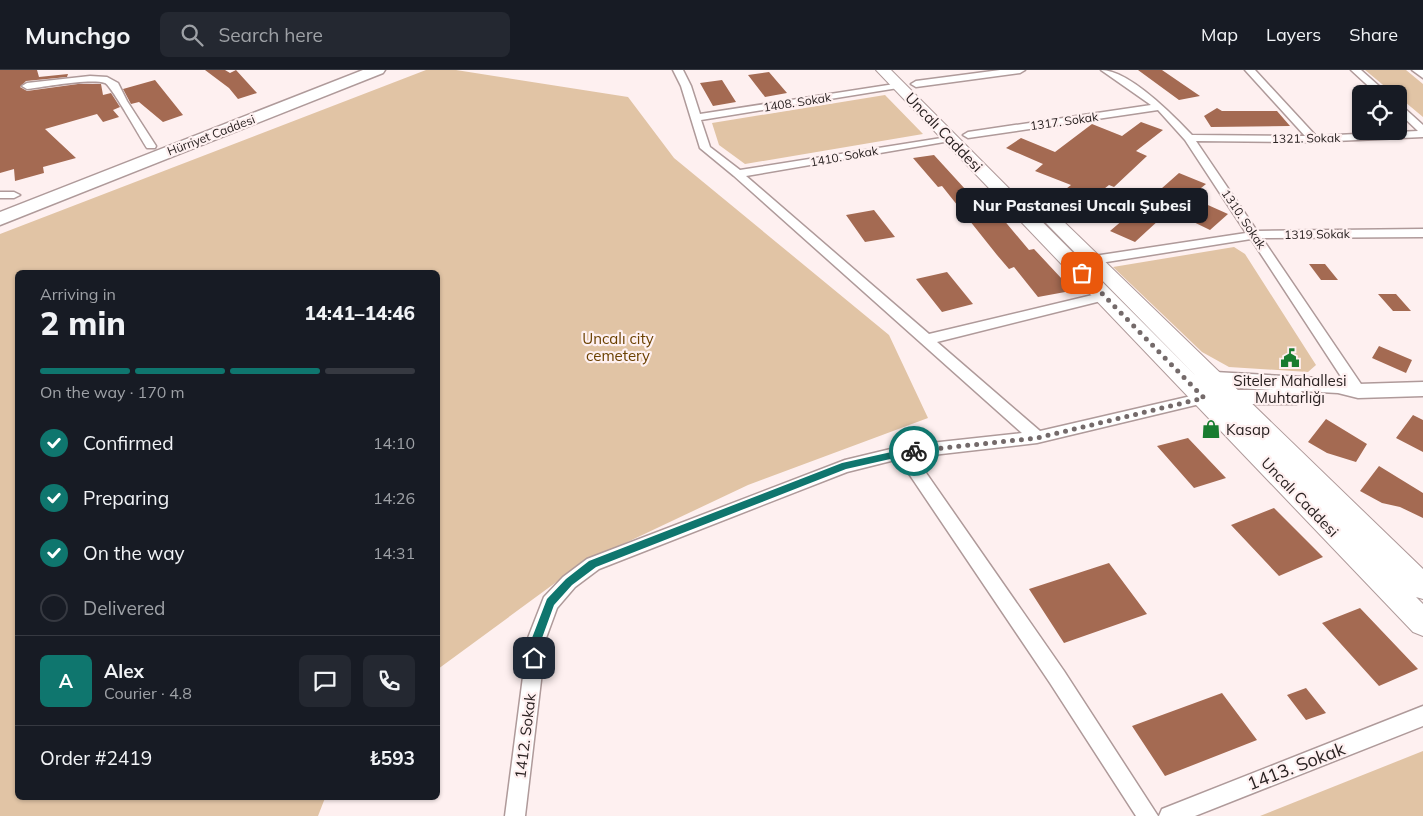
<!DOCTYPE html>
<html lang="en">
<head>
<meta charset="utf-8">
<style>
  body { margin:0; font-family:Mulish,sans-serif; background:#242831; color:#f1f3f6; height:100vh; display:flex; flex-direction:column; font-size:19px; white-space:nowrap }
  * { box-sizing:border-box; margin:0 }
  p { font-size:16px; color:#9ea1a6 }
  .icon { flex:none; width:28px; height:28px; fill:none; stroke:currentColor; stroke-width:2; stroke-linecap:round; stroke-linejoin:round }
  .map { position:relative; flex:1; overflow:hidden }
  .drawer { position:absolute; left:15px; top:200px; width:425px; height:530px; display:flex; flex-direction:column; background:#171b24; border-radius:8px; box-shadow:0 1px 4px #0004 }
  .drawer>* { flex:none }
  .fabs { position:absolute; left:1352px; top:15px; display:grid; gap:10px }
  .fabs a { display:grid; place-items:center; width:55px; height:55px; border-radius:8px; background:#171b24; box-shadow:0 1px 4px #0004; font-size:25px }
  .pin { position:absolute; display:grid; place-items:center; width:42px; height:42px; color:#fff; margin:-21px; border-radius:10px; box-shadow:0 2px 8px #0006 }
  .courier { position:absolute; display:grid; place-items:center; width:50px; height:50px; margin:-25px; border:4px solid #0f766e; border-radius:50%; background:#fff; color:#222; box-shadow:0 1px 6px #0007 }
  .bubble { position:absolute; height:35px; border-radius:8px; background:#171b24; box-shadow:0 1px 4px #0004; font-size:16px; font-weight:800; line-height:35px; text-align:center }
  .overview em { font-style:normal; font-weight:800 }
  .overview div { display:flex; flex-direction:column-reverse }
  .overview { display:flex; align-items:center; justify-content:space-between; height:85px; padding:0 25px }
  h1 { font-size:32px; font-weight:800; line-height:38px }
  .bar { display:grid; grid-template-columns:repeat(4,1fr); gap:8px 5px; align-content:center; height:60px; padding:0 25px }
  .bar i { height:6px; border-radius:4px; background:#363941 }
  .bar .on { background:#0f766e }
  .bar p { grid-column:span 4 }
  .line { display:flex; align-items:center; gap:12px; padding:0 25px; border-top:1px solid #363941 }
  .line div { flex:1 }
  .round { display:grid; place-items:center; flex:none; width:52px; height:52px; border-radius:8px; background:#242831 }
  ol { padding:0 25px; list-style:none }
  li { display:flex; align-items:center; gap:15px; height:55px }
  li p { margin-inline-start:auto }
  li .icon { padding:5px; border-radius:50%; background:#0f766e; color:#fff; stroke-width:4 }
  li:last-child { color:#9ea1a6 }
  li i { width:28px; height:28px; border:2px solid #363941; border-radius:50% }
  header { display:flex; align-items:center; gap:30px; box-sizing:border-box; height:70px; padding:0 25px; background:#171b24; border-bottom:1px solid #363941 }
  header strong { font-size:24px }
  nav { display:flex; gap:28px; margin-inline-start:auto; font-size:18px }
  .search { width:350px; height:45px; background:#242831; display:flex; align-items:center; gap:12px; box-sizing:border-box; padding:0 18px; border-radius:8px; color:#9ea1a6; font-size:19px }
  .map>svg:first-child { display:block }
  .green { fill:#e1c4a5 }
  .building { fill:#a46a52 }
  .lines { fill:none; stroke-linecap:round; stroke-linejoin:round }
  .street-casing { stroke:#af9a9a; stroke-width:3 }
  .secondary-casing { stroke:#af9a9a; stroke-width:3 }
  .primary-casing { stroke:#af9a9a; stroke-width:2 }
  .highway-casing { stroke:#af9a9a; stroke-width:3 }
  .street { fill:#fff; fill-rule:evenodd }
  .secondary { fill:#fff; fill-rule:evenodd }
  .primary { fill:#fff; fill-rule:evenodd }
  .highway { fill:#fff; fill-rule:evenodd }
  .route { fill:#0f766e }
  .done { stroke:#746a6a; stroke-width:5; stroke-dasharray:0 9 }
  .labels { text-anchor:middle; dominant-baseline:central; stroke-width:4.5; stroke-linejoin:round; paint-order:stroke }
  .far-street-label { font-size:12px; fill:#2a2222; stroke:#fef0f0 }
  .street-label { font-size:15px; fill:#2a2222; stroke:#fef0f0 }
  .park-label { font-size:15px; fill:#6b4101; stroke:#fef0f0 }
  .poi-label { font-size:15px; fill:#2a2222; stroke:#fef0f0 }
  .near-street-label { font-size:18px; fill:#2a2222; stroke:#fef0f0 }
</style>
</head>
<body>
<header>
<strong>Munchgo</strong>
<div class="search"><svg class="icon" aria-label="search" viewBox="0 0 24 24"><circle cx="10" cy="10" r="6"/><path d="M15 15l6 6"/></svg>Search here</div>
<nav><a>Map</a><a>Layers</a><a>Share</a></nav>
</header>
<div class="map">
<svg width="1423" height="746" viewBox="0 0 1423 746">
  <rect width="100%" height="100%" fill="#fef0f0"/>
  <path class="green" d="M426 0H456L628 27 674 88 889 265 928 348 748 415 581 494 438 599V202H18V728H325L318 746H0V164Z
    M1365 0H1406L1423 14V47L1399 27V24H1394Z
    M885 25 923 64 745 94 719 75 712 53Z
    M1234 177 1245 184 1316 295 1308 302 1229 297 1202 282 1113 197Z
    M1423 681V746H1260Z"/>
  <path class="building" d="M0 0H37L39 7 68 4 67 7 26 11 20 17 27 21 78 14H101L103 25 111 23 120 37 113 40 119 47 103 52 97 44 45 59 76 88 43 97 44 103 15 111 14 99 0 103Z
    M205 0H225L230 3 236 0 257 23 238 29 229 18Z
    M1138 0H1162L1200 26 1179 30Z
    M769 2 787 23 765 27 748 5Z
    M155 10 183 45 163 52 139 32 131 34 123 19Z
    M722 10 736 32 713 36 700 13Z
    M1217 38 1222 41H1277L1290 56 1211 57 1204 46Z
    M1141 52 1163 60 1136 81 1147 86 1114 117 1109 115 1081 137 1057 126 1071 115 1035 101 1043 94 1006 78 1021 68 1055 82 1092 54 1122 66Z
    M934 85 976 131 987 130 1029 180 1034 179 1062 209 1066 208 1076 220 1038 227 1014 197 1009 199 997 185 942 116 938 117 913 88Z
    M1179 103 1206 114 1190 127 1228 144 1210 160 1173 142 1164 150 1160 149 1135 172 1110 161 1124 149 1126 150Z
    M874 140 895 167 865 172 846 145Z
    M1309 194H1325L1338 210H1321Z
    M947 202 973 234 942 242 916 209Z
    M1378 224H1396L1411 241H1393Z
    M1379 276 1412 290 1406 303 1372 288Z
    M1413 345 1423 350V382L1396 368Z
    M1326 349 1367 374 1356 392 1327 383 1308 372Z
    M1188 368 1226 408 1194 418 1157 376Z
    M1379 396 1423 423V448L1400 437 1382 433 1360 421Z
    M1274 438 1323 487 1279 506 1231 455Z
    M1109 493 1147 544 1064 573 1029 519Z
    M1360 538 1418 599 1379 616 1322 553Z
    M1306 618 1326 643 1306 650 1287 625Z
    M1222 623 1257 670 1165 706 1132 656Z"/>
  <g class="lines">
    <g class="street-casing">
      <path id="street" d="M673 0H683L691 16 700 44 901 13V17L898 18 701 50 710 77 740 100 954 66 955 68 950 71 746 106 929 264 1105 222 1109 223 1111 226 1109 229 937 272 1040 361 1204 323 1209 324 1211 328 1209 332 1204 333 1037 373 915 387 1064 601 1158 746H1136L1050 613 899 389 847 402 599 499 575 517 557 538 546 568 525 746H505L528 568 544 527 563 507 587 489 845 390 903 376 1022 363 734 106 700 78 681 16Z
        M1000 0H1025L1020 3 916 17 911 14 916 11Z
        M1101 0C1129 0 1173 45 1192 65L1305 66 1245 0H1255L1316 66 1418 61 1399 43V35L1402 36 1423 55V67L1313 72 1196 71 1257 161 1423 159V167L1262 168 1363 317 1365 321 1363 325 1358 326 1353 325 1251 169 1094 194 1090 193 1088 190 1090 187 1094 186 1246 163 1185 70 1158 40 968 68 963 65 968 62 1151 35Z
        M1351 0H1361L1388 24H1377Z
        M1412 0H1423V8Z
        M90 6 107 7 118 13 127 31 156 76 155 78H147C141 69 111 15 105 13 90 8 44 17 27 19L22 16 27 13Z
        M0 122H14L20 125 14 128H0Z
        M1423 636V656L1195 746H1159L1162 739Z"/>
    </g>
    <g class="secondary-casing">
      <path id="secondary" d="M1215 302 1338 309 1358 314 1423 312V326L1358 328 1338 323 1301 321 1306 327 1303 332 1296 334H1216L1200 328 1197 323 1208 304ZM1221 317 1273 320H1219Z"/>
    </g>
    <g class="primary-casing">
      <path id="primary" d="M876 0H891L1195 305 1046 153 1049 149 1055 148 1061 149 1423 499V529L1416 527 1423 534V566L1413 562Z"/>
    </g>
    <g class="highway-casing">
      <path id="highway" d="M363 0H385L383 3 0 155V142Z"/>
    </g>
    <use href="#street" class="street"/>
    <use href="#secondary" class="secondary"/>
    <use href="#primary" class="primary"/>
    <use href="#highway" class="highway"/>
  </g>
  <path class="route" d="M914 377 918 381 917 383 846 399 596 497 572 515 554 535 542 568 539 588 534 593 531 591 529 588 532 568 547 529 566 509 589 491 842 393Z"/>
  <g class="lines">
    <path class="done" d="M914 381 1037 368 1204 328 1082 203"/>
  </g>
  <defs>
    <g id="civic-bare" transform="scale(1.5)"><path d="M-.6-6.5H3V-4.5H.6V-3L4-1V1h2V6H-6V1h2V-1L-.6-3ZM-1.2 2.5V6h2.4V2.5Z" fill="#197c2f" stroke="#fef0f0" stroke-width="2.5" paint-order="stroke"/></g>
    <g id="shop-bare" transform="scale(1.5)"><path d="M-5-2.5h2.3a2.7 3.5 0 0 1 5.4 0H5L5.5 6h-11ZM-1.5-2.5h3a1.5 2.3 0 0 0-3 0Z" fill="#197c2f" stroke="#fef0f0" stroke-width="2.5" paint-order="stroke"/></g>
  </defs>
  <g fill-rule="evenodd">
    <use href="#civic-bare" x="1290" y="288"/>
    <use href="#shop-bare" x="1211" y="359"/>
  </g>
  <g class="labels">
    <g class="far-street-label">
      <text transform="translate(797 32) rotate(-9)">1408. Sokak</text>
      <text transform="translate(1064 51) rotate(-8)">1317. Sokak</text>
      <text transform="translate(211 65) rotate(-21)">Hürriyet Caddesi</text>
      <text transform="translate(1306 68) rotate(-1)">1321. Sokak</text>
      <text transform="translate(844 86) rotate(-10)">1410. Sokak</text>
      <text transform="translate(1244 149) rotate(56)">1310. Sokak</text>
      <text transform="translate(1317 164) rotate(-1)">1319 Sokak</text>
    </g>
    <g class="street-label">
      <text transform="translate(944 62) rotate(46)">Uncalı Caddesi</text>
      <text transform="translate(1300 427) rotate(46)">Uncalı Caddesi</text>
      <text transform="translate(525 666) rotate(-83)">1412. Sokak</text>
    </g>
    <g class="park-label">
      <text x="618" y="268">Uncalı city<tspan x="618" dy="17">cemetery</tspan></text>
    </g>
    <g class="poi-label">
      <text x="1290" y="310">Siteler Mahallesi<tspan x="1290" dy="17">Muhtarlığı</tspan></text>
      <text x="1226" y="359" text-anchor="start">Kasap</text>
    </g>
    <g class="near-street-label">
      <text transform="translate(1296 696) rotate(-21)">1413. Sokak</text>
    </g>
  </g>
</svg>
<div class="fabs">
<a><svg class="icon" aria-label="locate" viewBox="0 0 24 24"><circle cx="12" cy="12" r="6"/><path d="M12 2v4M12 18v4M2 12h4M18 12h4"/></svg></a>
</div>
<div class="pin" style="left:1082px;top:203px;background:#ea580c"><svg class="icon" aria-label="bag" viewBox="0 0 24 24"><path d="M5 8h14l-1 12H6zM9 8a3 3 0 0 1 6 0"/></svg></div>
<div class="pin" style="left:534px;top:588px;background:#1f2937"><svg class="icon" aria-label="home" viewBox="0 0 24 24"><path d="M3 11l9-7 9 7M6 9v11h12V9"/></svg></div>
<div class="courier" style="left:914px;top:381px"><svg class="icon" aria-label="bike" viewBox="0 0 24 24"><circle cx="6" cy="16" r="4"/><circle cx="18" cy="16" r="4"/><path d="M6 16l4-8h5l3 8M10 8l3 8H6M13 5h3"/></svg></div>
<div class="bubble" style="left:956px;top:118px;width:252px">Nur Pastanesi Uncalı Şubesi</div>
<section class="drawer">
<div class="overview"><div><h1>2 min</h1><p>Arriving in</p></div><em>14:41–14:46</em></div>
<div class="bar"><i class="on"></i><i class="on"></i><i class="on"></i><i></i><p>On the way · 170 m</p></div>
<ol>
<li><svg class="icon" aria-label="check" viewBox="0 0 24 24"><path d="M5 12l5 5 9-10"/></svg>Confirmed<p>14:10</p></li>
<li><svg class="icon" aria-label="check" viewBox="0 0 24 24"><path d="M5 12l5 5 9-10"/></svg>Preparing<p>14:26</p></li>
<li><svg class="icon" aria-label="check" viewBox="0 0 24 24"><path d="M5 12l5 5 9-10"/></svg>On the way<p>14:31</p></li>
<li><i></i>Delivered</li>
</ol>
<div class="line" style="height:90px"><b class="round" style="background:#0f766e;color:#fff">A</b><div><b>Alex</b><p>Courier · 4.8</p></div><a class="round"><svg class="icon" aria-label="chat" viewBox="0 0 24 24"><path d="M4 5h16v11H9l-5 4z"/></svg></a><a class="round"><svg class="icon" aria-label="phone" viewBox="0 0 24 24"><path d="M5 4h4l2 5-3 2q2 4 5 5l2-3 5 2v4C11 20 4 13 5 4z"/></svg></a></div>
<div class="line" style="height:65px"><div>Order #2419</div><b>₺593</b></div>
</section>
</div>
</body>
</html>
